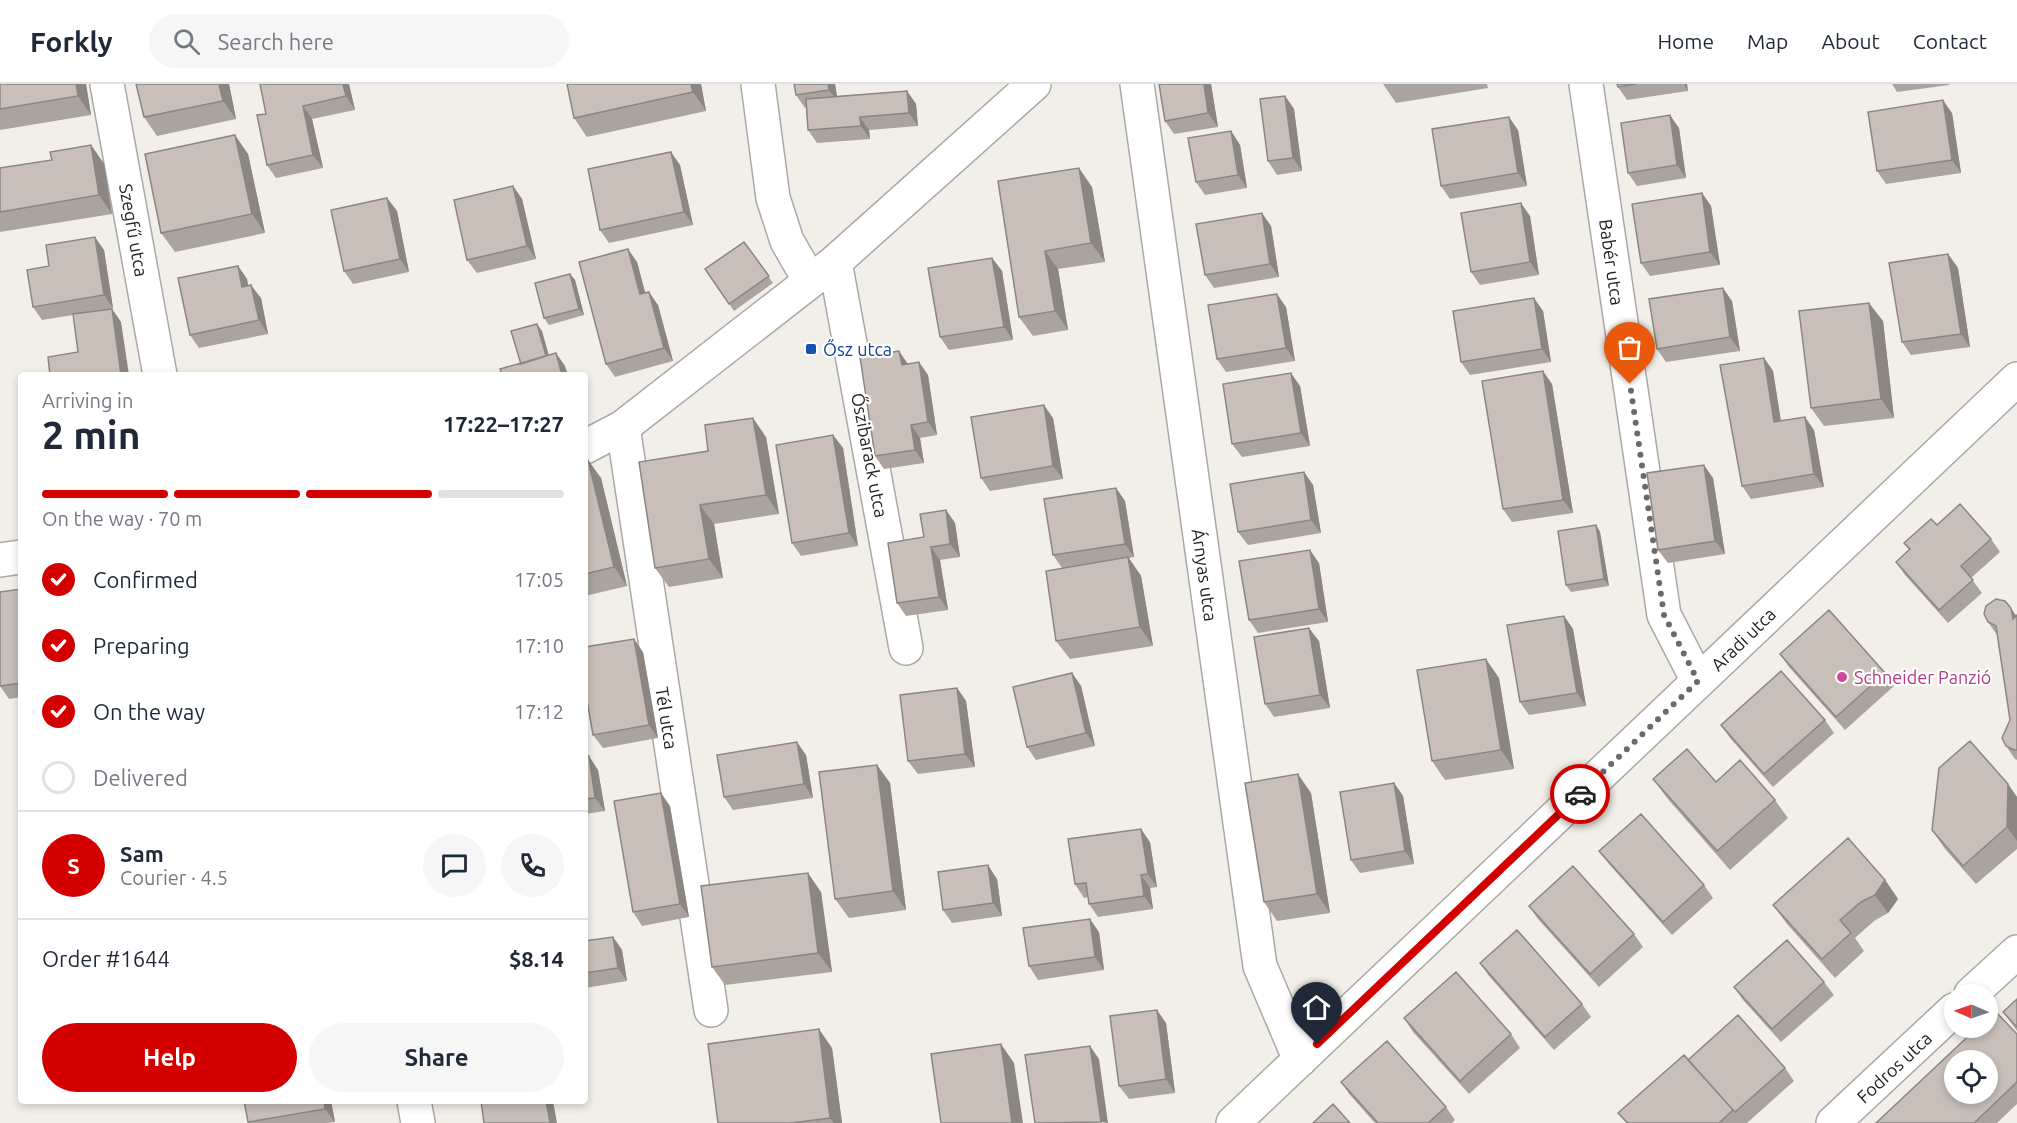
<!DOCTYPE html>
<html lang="en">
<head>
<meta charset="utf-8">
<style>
  body { margin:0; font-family:Ubuntu,sans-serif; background:#f6f6f7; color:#1f2937; height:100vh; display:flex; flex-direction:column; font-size:22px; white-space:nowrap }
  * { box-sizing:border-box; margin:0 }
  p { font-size:20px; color:#747a83 }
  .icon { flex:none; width:33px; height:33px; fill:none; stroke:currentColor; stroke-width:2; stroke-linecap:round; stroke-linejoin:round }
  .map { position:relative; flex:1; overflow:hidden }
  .details { position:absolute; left:18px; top:288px; width:570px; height:732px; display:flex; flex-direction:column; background:#fff; border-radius:6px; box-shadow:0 3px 9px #0003 }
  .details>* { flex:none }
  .needle { width:39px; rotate:272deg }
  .fabs { position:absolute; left:1944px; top:900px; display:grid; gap:12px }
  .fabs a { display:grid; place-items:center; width:54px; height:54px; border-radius:50%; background:#fff; box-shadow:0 3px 9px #0003; font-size:30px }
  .pin { position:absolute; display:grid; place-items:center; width:51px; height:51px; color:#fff; margin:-62px -26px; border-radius:50% 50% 50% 0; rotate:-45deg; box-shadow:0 0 6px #0007 }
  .pin .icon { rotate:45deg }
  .courier { position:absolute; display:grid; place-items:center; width:60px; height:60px; margin:-30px; border:4px solid #d40000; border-radius:50%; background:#fff; color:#222; box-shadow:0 2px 8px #0007 }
  .head em { font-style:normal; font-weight:700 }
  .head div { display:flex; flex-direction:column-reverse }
  .head { display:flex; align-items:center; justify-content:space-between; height:102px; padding:0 24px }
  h1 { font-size:39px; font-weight:700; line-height:45px }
  .bar { display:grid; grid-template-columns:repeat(4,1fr); gap:9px 6px; align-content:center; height:72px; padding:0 24px }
  .bar i { height:8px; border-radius:4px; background:#e0e1e3 }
  .bar .current { background:#d40000 }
  .bar p { grid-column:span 4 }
  .line { display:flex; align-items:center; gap:15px; padding:0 24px; border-top:2px solid #e0e1e3 }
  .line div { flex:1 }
  .round { display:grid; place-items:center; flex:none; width:63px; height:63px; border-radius:32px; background:#f6f6f7 }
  ol { padding:0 24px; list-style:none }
  li { display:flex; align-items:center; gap:18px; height:66px }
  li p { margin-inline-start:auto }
  li .icon { padding:6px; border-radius:50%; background:#d40000; color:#fff; stroke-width:4 }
  li:last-child { color:#747a83 }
  li i { width:33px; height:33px; border:3px solid #e0e1e3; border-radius:50% }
  .primary-button { display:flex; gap:12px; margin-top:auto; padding:12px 24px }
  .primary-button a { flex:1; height:69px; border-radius:36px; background:#d40000; color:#fff; font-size:24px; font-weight:700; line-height:69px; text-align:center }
  .primary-button a+a { background:#f6f6f7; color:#1f2937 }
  header { display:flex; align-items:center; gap:36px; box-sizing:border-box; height:84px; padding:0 30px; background:#fff; border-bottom:2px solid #e0e1e3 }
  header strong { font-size:28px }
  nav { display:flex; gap:33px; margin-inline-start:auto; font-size:21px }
  .search { width:420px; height:54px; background:#f6f6f7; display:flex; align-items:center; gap:15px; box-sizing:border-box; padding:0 21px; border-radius:33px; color:#747a83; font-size:22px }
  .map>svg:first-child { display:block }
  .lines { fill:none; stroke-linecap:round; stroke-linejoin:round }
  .minor-casing { stroke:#a9a9a9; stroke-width:36 }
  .minor { stroke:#fff; stroke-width:33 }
  .wall { fill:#aba49e }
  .shaded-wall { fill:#8b8681 }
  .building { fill:#c7bfb8; stroke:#8b8681; stroke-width:1.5; fill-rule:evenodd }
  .done { stroke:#6b6a68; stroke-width:6; stroke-dasharray:0 10.8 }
  .route { stroke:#d40000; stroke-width:8 }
  .transit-dot { fill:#1a4fb4; stroke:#fff; stroke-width:2 }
  .hotel-dot { fill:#d1479c; stroke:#fff; stroke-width:2 }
  .labels { text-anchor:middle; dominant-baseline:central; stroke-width:4.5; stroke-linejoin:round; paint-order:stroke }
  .street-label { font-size:18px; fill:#222; stroke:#fff }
  .transit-label { font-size:18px; fill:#164399; stroke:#fff; text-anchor:start }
  .hotel-label { font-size:18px; fill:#b23c85; stroke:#fff; text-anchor:start }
</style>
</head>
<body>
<header>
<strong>Forkly</strong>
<div class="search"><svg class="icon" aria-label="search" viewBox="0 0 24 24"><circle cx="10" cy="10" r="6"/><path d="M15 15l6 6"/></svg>Search here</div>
<nav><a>Home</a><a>Map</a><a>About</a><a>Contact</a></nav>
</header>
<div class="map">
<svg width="2017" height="1039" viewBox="0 0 2017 1039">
  <rect width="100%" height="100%" fill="#f2efe9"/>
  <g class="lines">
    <g class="minor-casing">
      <path id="minor" d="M107 0 160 291
        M758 0 773 114 787 157 810 197
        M1137 0 1260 882 1300 976
        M1586 0 1664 531 1698 597
        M835 178 906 564
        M623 343 711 926
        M585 363 623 343 835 178 1034 0
        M0 476 21 473
        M1971 910 2017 868
        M414 1017 418 1039
        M1233 1039 2017 295
        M1833 1039 1954 926"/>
    </g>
    <use href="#minor" class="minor"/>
  </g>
  <path class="wall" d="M0 0H86L91 31 0 46Z
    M229 0 236 35 157 52 144 33Z
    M260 0H349L355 26 312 35 323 84 276 94 267 81 266 30Z
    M701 0 706 27 587 53 574 34Z
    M794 0H835L837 12 907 7 916 20 918 42 869 46 870 55 817 59 808 46 806 23 805 24 796 11Z
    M1159 0H1211L1218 43 1174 50 1165 37Z
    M1383 0H1487L1488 4 1396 19Z
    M1617 0H1687L1688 7 1627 16 1618 3Z
    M1892 0H1949V1L1897 8Z
    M1285 12 1294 25 1302 87 1277 91 1268 77Z
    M1952 29 1961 89 1886 100 1877 87Z
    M1679 44 1686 94 1637 102 1628 89Z
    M1518 46 1527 102 1450 115 1441 102Z
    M1231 47 1240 61 1247 104 1205 111 1196 98Z
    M91 61 104 80 112 130 0 148V84L52 76Z
    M248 70 265 149 175 168 161 149Z
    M680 81 693 141 609 159 600 146Z
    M998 97 1092 103 1105 178 1058 185 1068 246 1033 252 1019 233Z
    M513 102 522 115 536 175 477 189 467 176Z
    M1702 109 1711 122 1720 181 1650 192 1641 179Z
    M387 114 397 127 409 188 353 200 344 187Z
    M1530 132 1539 191 1480 201 1471 188Z
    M1271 142 1279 193 1214 204 1205 191Z
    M744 158 773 199 734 227 705 185Z
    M104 166 113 224 112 225 121 238 78 268 73 231 42 236 33 223 49 182Z
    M1948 170 1958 184 1970 263 1911 271 1902 258Z
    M992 174 1002 187 1013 256 949 266 940 253Z
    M637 178 645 209 658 221 673 277 615 293 606 280Z
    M238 182 247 195 248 202 261 214 268 250 199 264 190 251Z
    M570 190 575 196 584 231 549 241 544 234Z
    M1732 217 1740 267 1666 278 1657 265Z
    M1286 223 1295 277 1226 288 1217 275Z
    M1543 227 1551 278 1470 291 1461 278Z
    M1883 237 1894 334 1824 342 1811 324Z
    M1764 274 1773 287 1781 337 1814 346 1824 403 1751 415 1742 402Z
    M908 280 928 291 937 351 920 354 924 379 884 385 875 372Z
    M1552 300 1573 429 1512 438 1503 425Z
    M1300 302 1310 362 1242 373 1232 360Z
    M1053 334 1063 395 990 407 981 394Z
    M833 351 843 364 858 462 801 472 792 459Z
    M766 353 779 430 714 440 723 494 669 503 655 484 708 367Z
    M585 376 601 394 627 502 585 512Z
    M1304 388 1313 401 1321 449 1248 461 1238 448Z
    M1713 394 1725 470 1668 479 1658 466Z
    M1116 404 1125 417 1134 473 1129 474 1141 492 1153 562 1070 575 1056 557 1062 484 1053 471Z
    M946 426 955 439 960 473 940 476 948 526 906 532 897 519 924 453Z
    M1596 441 1600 448 1609 502 1571 508 1566 501Z
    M1937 441 1991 455 2000 468 1971 494 1982 509 1948 539 1905 491 1896 478 1909 466 1904 459Z
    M1319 479 1328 538 1258 549 1249 536Z
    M21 505V613L9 615 0 602Z
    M2017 531V676L2015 675 2006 662 2010 636 1997 551 1988 538Z
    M1564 532 1573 545 1586 622 1529 631 1520 618Z
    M1319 557 1330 624 1274 633 1265 620Z
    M643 568 658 654 603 664 593 651Z
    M1780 570 1885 589 1894 602 1845 646 1789 583Z
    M1072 589 1081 602 1095 662 1036 676 1027 663Z
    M1499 594 1514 685 1445 696 1432 677Z
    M957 604 966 617 975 683 918 690 908 677Z
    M1825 636 1834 649 1773 703 1730 654 1721 641Z
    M806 671 813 714 733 726 724 713Z
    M585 673 598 686 605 727 585 730Z
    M877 681 890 699 906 826 849 834 835 815Z
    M1653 695 1716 698 1775 716 1788 734 1730 786 1667 714Z
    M1394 699 1403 712 1414 780 1360 789 1351 776Z
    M2008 700 2017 713V765L1976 800 1945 765 1932 746Z
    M1311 709 1330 829 1277 837 1264 818Z
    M670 722 689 833 642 842 633 828Z
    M1150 758 1157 803 1150 804 1153 825 1098 833 1089 820 1088 813 1084 814 1075 800Z
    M1599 767 1704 801 1713 814 1672 851 1609 780Z
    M997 795 1002 832 952 839 943 826Z
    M1885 796 1898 815 1888 829 1874 837 1855 854 1864 867 1835 894 1787 840 1773 821Z
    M821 808 832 888 725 901 712 883Z
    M1529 822 1634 850 1643 863 1599 903 1538 835Z
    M1099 848 1104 886 1038 896 1029 882Z
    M613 853 622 866 627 897 585 904V857Z
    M1480 879 1582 920 1591 933 1554 966 1489 892Z
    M1824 898 1834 911 1781 958 1743 916 1734 903Z
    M2017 915V947L2003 928Z
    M1404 934 1511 950 1520 964 1469 1010 1413 948Z
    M1166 939 1175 1009 1129 1015 1119 1002Z
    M2017 950V1020L1997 1039H1876Z
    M832 964 842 1039H718Z
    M1688 976 1785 984 1794 997 1747 1039H1626L1618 1029Z
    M1341 998 1446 1023 1455 1036 1452 1039H1375L1350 1011Z
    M331 1017 335 1038 327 1039H248V1038Z"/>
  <path class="shaded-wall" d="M76 0H86L91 31 78 12Z
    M219 0H229L236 35 223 17Z
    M343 0H349L355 26 346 12Z
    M691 0H701L706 27 693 8Z
    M828 0H835L838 19 829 6Z
    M1204 0H1211L1218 43 1208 29Z
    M1684 0H1687L1688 7Z
    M907 7 916 20 918 42 909 29Z
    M1285 12 1294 25 1302 87 1293 74Z
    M1943 16 1952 29 1961 89 1952 76Z
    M303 22 312 35 323 84 313 71Z
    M1670 31 1679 44 1686 94 1677 81Z
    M860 33 869 46 870 55 861 42Z
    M1509 33 1518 46 1527 102 1518 89Z
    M1231 47 1240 61 1247 104 1238 91Z
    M235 51 248 70 265 149 252 130Z
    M91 61 104 80 112 130 99 111Z
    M671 68 680 81 693 141 684 128Z
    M1079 84 1092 103 1105 178 1091 159Z
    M513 102 522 115 536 175 527 162Z
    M1702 109 1711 122 1720 181 1710 168Z
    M387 114 397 127 409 188 400 175Z
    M1521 119 1530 132 1539 191 1530 178Z
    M1262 129 1271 142 1279 193 1270 180Z
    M95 153 104 166 113 224 104 211Z
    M628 165 637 178 649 223 640 210Z
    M1045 167 1058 185 1068 246 1055 227Z
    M1948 170 1958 184 1970 263 1961 250Z
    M992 174 1002 187 1013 256 1004 243Z
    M238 182 247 195 251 217 242 203Z
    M570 190 575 196 584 231 579 225Z
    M251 201 261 214 268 250 259 236Z
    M1723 204 1732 217 1740 267 1730 253Z
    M649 208 658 221 673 277 664 264Z
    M1277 210 1286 223 1295 277 1286 264Z
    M1534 214 1543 227 1551 278 1542 265Z
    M1869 219 1883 237 1894 334 1881 315Z
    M112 225 121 238 129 291H121Z
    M537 240 542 247 553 286 548 279Z
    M899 267 908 280 902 281Z
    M556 269 565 282 568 291H562Z
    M1764 274 1773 287 1783 351 1774 338Z
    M919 278 928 291 937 351 928 338Z
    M1543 287 1552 300 1573 429 1563 416Z
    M1291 289 1300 302 1310 362 1301 349Z
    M1044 321 1053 334 1063 395 1053 382Z
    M1805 333 1814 346 1824 403 1814 390Z
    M753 334 766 353 779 430 766 411Z
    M911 341 920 354 924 379 915 366Z
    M833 351 843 364 858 462 849 449Z
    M588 376 601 394 627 502 614 483Z
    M1704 381 1713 394 1725 470 1715 457Z
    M1304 388 1313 401 1321 449 1311 436Z
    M1116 404 1125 417 1134 473 1125 460Z
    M700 421 714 440 723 494 709 475Z
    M946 426 955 439 960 473 950 460Z
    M1596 441 1600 448 1609 502 1604 495Z
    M931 463 940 476 948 526 939 513Z
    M1310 466 1319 479 1328 538 1319 525Z
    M1128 473 1141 492 1153 562 1140 543Z
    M2011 524 2017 533 2013 535Z
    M1564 532 1573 545 1586 622 1577 609Z
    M1309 544 1319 557 1330 624 1320 611Z
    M634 555 643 568 658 654 649 641Z
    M1486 575 1499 594 1514 685 1501 666Z
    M1072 589 1081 602 1095 662 1086 649Z
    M957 604 966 617 975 683 965 670Z
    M797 658 806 671 813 714 804 700Z
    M589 672 598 686 605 727 595 714Z
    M877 681 890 699 906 826 893 807Z
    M1298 690 1311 709 1330 829 1317 810Z
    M1394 699 1403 712 1414 780 1405 767Z
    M2008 700 2017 713V757L2007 743Z
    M661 709 670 722 689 833 680 820Z
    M1141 745 1150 758 1157 803 1148 790Z
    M988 781 997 795 1002 832 993 819Z
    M808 789 821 808 832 888 818 869Z
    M1141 791 1150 804 1153 825 1144 812Z
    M1885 796 1898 815 1888 829 1875 811Z
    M1090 835 1099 848 1104 886 1095 873Z
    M613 853 622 866 627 897 618 884Z
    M1157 926 1166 939 1175 1009 1166 995Z
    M819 945 832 964 842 1039H834L830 1034Z
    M1001 960 1014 979 1023 1039H1012Z
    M1090 962 1099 975 1108 1039 1101 1038Z
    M324 1017H331L335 1038 325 1025Z
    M546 1017H553L557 1039H550Z"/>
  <path class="building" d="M0 0H76L78 12 0 25Z
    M136 0H219L223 17 144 33Z
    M260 0H343L346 12 303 22 313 71 267 81 257 31 266 30Z
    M567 0H691L693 8 574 34Z
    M794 0H828L829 6 796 11Z
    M1159 0H1204L1208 29 1165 37Z
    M1617 0H1636L1618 3Z
    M907 7 909 29 860 33 861 42 808 46 806 15Z
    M1285 12 1293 74 1268 77 1260 15Z
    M1943 16 1952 76 1877 87 1868 28Z
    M1670 31 1677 81 1628 89 1621 39Z
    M1509 33 1518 89 1441 102 1432 45Z
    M1231 47 1238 91 1196 98 1188 54Z
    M235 51 252 130 161 149 145 70Z
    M91 61 99 111 0 128V84L52 76 50 68Z
    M671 68 684 128 600 146 588 85Z
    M1079 84 1091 159 1045 167 1055 227 1019 233 998 97Z
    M513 102 527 162 467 176 454 116Z
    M1702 109 1710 168 1641 179 1632 120Z
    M387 114 400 175 344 187 331 126Z
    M1521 119 1530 178 1471 188 1461 129Z
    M1262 129 1270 180 1205 191 1196 140Z
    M95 153 104 211 33 223 27 186 49 182 46 161Z
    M744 158 769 192 729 220 705 185Z
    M628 165 640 210 649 208 664 264 606 280 579 178Z
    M1948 170 1961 250 1902 258 1889 179Z
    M992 174 1004 243 940 253 928 184Z
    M238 182 242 203 251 201 259 236 190 251 178 194Z
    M570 190 579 225 544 234 535 199Z
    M1723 204 1730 253 1657 265 1649 215Z
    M1277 210 1286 264 1217 275 1208 221Z
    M1534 214 1542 265 1461 278 1453 227Z
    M1869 219 1881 315 1811 324 1799 227Z
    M112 225 121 291H50L48 273 78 268 73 230Z
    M537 240 546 272 521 280 511 247Z
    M899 267 902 281 919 278 928 338 911 341 915 366 875 372 860 273Z
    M556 269 562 291H502L500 285Z
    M1764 274 1774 338 1805 333 1814 390 1742 402 1720 281Z
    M1543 287 1563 416 1503 425 1482 297Z
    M1291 289 1301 349 1232 360 1223 300Z
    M1044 321 1053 382 981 394 971 333Z
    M753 334 766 411 700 421 709 475 655 484 639 378 708 367 705 341Z
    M833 351 849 449 792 459 776 361Z
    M585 376H588L614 483 585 490Z
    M1704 381 1715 457 1658 466 1647 389Z
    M1304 388 1311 436 1238 448 1230 400Z
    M1116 404 1125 460 1053 471 1044 415Z
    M1960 420 1991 455 1961 482 1973 496 1939 526 1896 478 1910 465 1904 459 1931 435 1937 441Z
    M946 426 950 460 931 463 939 513 897 519 888 459 924 453 920 430Z
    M1596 441 1604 495 1566 501 1558 447Z
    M1310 466 1319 525 1249 536 1239 477Z
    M1128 473 1140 543 1056 557 1046 487Z
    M21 505V599L0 602V508Z
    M1996 515 2005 517 2011 524 2013 535 2017 531V666H2014L2006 662 2002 654 2010 636 1996 542 1988 538 1984 530 1986 522Z
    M1829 526 1885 589 1836 633 1780 570Z
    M1564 532 1577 609 1520 618 1507 541Z
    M1309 544 1320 611 1265 620 1254 553Z
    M634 555 649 641 593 651 585 605V563Z
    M1486 575 1501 666 1432 677 1417 586Z
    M1781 587 1825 636 1764 690 1721 641Z
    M1072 589 1086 649 1027 663 1013 603Z
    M957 604 965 670 908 677 900 611Z
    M1970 657 2008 700 2007 743 1963 782 1932 746 1939 684Z
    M797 658 804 700 724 713 717 671Z
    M1687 665 1716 698 1740 676 1775 716 1717 767 1653 695Z
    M589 672 595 714 585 715V673Z
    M877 681 893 807 835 815 819 688Z
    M1298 690 1317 810 1264 818 1245 699Z
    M1394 699 1405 767 1351 776 1340 708Z
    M661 709 680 820 633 828 614 717Z
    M1641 730 1704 801 1663 838 1599 767Z
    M1141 745 1148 790 1141 791 1144 812 1089 820 1086 799 1075 800 1068 755Z
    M1848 754 1885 796 1875 811 1861 818 1840 836 1851 849 1822 875 1773 821Z
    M988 781 993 819 943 826 938 788Z
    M1573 782 1634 850 1590 890 1529 822Z
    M808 789 818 869 712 883 701 802Z
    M1090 835 1095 873 1029 882 1023 844Z
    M1517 846 1582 920 1545 953 1480 879Z
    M613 853 618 884 585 889V857Z
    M1787 856 1824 898 1772 945 1734 903Z
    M1456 888 1511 950 1460 997 1404 934Z
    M2017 915V943L2003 928Z
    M1157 926 1166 995 1119 1002 1110 932Z
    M1995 927 2017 950V998L1974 1039H1876L1977 944H1988V934ZM1954 976H1988V1010H1954Z
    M1738 931 1785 984 1735 1028 1688 976Z
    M819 945 830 1034 791 1039H718L708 960Z
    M1387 957 1446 1023 1428 1039H1378L1341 998Z
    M1001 960 1012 1039H941L931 970Z
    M1090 962 1101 1038 1035 1039 1025 971Z
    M1684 971 1733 1026 1719 1039H1628L1618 1029Z
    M244 1017H324L325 1025 248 1038Z
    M481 1017H546L550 1039H484Z
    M1333 1020 1350 1039H1313Z"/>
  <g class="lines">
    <path class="done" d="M1580 710 1698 597 1664 531 1630 300"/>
    <path class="route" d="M1317 960 1580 710"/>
  </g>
  <rect class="transit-dot" x="805" y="259" width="12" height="12" rx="3"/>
  <circle class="hotel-dot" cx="1842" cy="593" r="6"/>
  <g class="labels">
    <g class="street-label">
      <text transform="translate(134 146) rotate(80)">Szegfű utca</text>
      <text transform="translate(1612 178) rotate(82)">Babér utca</text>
      <text transform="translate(870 371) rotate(79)">Őszibarack utca</text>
      <text transform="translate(1205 491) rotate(82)">Árnyas utca</text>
      <text transform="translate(1743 555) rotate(-44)">Aradi utca</text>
      <text transform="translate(667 634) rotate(81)">Tél utca</text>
      <text transform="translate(1894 983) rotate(-43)">Fodros utca</text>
    </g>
    <g class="transit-label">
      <text x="823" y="265">Ősz utca</text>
    </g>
    <g class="hotel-label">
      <text x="1854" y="593">Schneider Panzió</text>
    </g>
  </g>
</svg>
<div class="fabs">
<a><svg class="needle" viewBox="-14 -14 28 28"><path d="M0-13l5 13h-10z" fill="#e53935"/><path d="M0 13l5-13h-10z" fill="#747a83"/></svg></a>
<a><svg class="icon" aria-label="locate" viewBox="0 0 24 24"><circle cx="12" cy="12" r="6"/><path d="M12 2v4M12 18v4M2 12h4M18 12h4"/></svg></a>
</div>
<div class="pin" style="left:1630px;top:300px;background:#ea580c"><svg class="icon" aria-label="bag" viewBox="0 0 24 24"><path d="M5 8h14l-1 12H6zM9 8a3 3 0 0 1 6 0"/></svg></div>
<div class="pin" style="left:1317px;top:960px;background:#1f2937"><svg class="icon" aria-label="home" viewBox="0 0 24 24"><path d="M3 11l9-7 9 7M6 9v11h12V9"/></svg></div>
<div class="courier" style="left:1580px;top:710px"><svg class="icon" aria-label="car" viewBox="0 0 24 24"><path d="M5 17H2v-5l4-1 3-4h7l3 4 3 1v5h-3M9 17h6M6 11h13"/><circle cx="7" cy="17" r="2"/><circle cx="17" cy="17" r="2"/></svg></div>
<section class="details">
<div class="head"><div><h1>2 min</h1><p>Arriving in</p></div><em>17:22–17:27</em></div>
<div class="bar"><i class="current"></i><i class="current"></i><i class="current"></i><i></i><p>On the way · 70 m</p></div>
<ol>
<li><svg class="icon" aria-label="check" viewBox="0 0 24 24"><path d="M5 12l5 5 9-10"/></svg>Confirmed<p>17:05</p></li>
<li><svg class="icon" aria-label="check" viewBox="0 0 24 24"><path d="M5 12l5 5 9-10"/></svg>Preparing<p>17:10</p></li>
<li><svg class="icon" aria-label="check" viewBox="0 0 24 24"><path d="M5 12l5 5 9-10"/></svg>On the way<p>17:12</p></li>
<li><i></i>Delivered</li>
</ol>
<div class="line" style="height:108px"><b class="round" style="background:#d40000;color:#fff">S</b><div><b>Sam</b><p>Courier · 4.5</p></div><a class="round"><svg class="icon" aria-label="chat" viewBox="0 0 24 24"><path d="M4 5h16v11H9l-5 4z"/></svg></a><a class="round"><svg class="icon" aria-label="phone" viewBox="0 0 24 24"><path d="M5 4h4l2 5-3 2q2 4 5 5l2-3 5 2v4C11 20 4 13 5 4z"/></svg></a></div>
<div class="line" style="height:78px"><div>Order #1644</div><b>$8.14</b></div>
<div class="primary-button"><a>Help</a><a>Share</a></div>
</section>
</div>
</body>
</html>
